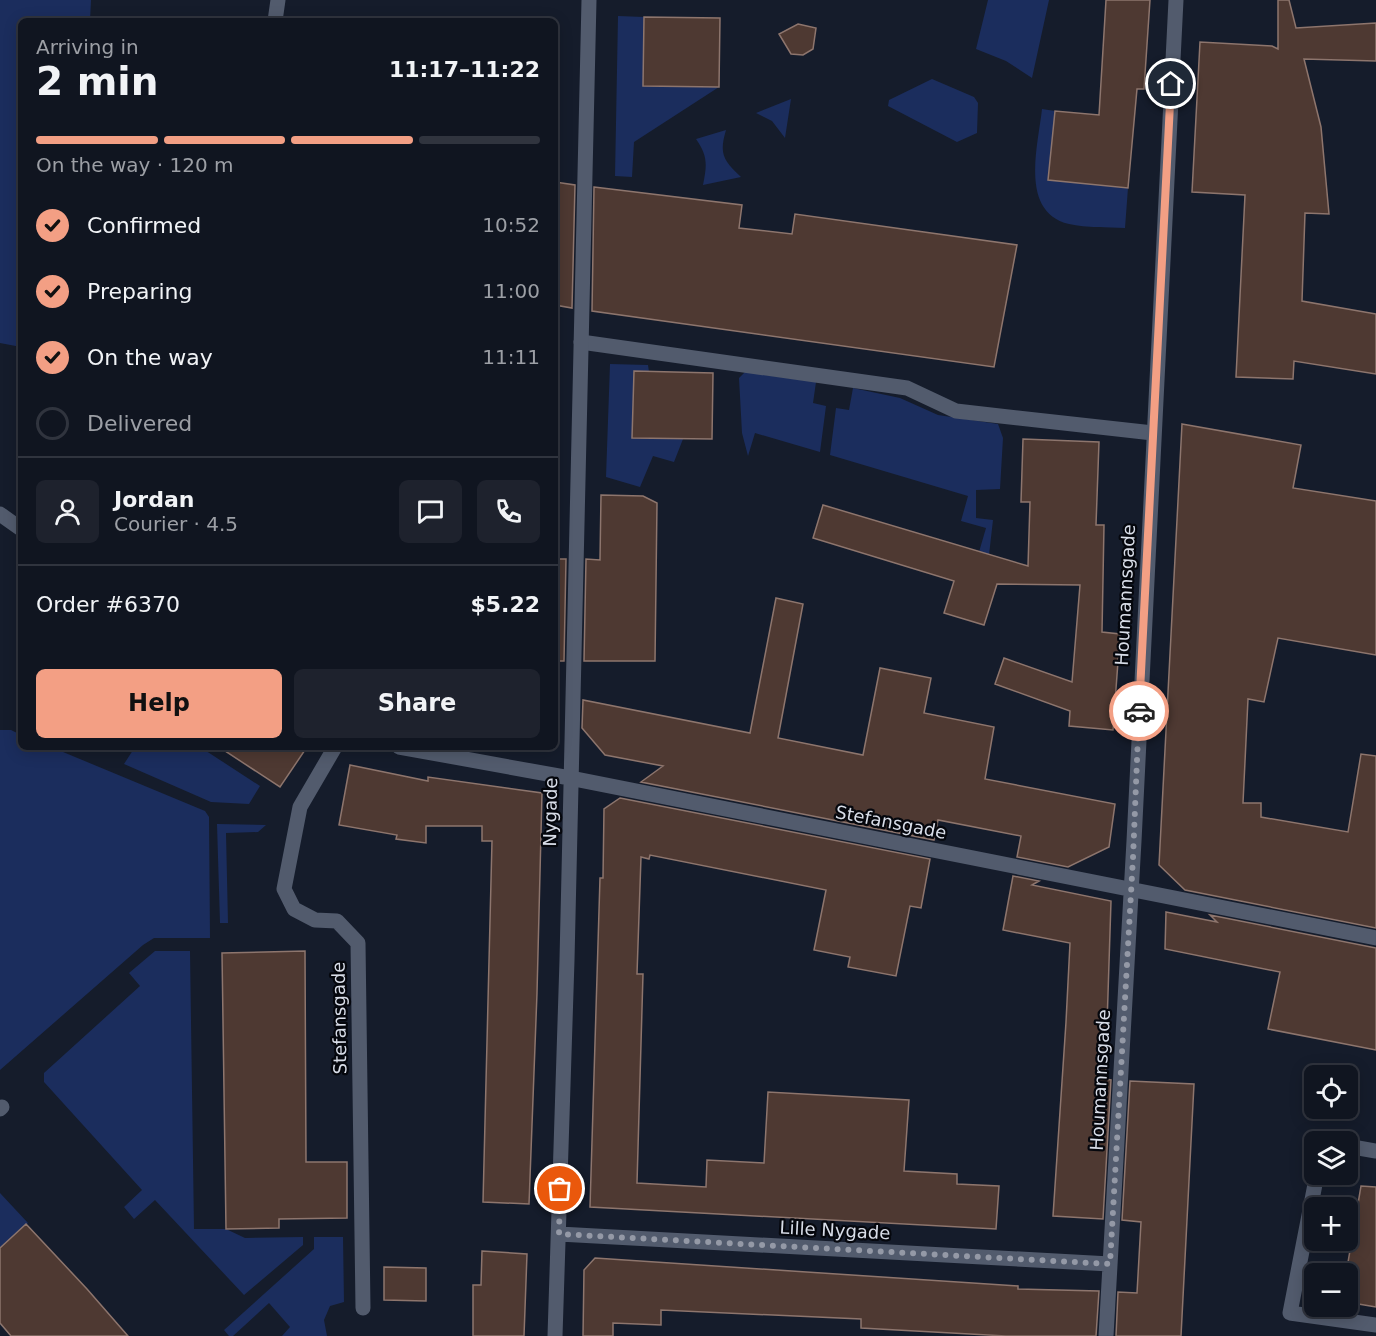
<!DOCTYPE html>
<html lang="en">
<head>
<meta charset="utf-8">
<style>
  body { margin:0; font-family:"DejaVu Sans",sans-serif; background:#1e222d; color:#f1f3f6; height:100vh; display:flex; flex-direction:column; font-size:22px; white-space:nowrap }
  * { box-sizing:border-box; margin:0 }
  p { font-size:20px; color:#9c9fa5 }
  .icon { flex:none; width:33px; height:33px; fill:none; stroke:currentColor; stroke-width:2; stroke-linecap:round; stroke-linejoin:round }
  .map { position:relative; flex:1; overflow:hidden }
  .sheet { position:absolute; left:18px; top:18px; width:540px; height:732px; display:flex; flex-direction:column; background:#101520; border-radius:9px; box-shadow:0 3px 15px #0003,0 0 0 2px #30343e }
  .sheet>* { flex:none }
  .tools { position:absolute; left:1304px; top:1065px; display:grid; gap:12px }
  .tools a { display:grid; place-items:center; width:54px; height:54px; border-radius:9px; background:#101520; box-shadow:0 3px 15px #0003,0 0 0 2px #30343e; font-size:30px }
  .pin { position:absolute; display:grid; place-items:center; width:51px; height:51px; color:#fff; margin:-26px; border:3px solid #fff; border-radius:50%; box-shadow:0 2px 6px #0007 }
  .courier { position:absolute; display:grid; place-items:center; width:60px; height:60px; margin:-30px; border:4px solid #f39f84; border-radius:50%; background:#fff; color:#222; box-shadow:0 2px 8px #0007 }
  .summary em { font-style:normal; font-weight:700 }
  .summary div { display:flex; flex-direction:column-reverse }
  .summary { display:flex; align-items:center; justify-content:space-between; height:102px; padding:0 18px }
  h1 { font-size:39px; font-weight:700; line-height:45px }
  .bar { display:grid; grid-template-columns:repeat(4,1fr); gap:9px 6px; align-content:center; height:72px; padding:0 18px }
  .bar i { height:8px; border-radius:4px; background:#30343e }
  .bar .current { background:#f39f84 }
  .bar p { grid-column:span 4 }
  .line { display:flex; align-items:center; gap:15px; padding:0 18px; border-top:2px solid #30343e }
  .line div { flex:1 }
  .round { display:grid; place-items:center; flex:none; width:63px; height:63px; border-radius:9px; background:#1e222d }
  ol { padding:0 18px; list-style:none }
  li { display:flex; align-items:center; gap:18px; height:66px }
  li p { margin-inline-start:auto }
  li .icon { padding:6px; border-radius:50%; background:#f39f84; color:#111; stroke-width:4 }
  li:last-child { color:#9c9fa5 }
  li i { width:33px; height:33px; border:3px solid #30343e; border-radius:50% }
  .primary-button { display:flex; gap:12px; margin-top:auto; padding:12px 18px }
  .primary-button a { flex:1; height:69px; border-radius:9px; background:#f39f84; color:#111; font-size:24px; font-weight:700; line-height:69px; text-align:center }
  .primary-button a+a { background:#1e222d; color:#f1f3f6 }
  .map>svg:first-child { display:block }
  .green { fill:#1b2d5d }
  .building { fill:#4e3932; stroke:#8d756d; stroke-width:1.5 }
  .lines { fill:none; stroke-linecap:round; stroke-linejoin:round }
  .lane { stroke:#525b6d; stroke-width:15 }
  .street { stroke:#525b6d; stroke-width:15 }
  .done { stroke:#9499a6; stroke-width:6; stroke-dasharray:0 10.8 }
  .route { stroke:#f39f84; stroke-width:8 }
  .labels { text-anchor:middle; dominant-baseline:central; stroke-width:4.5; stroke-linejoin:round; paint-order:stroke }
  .street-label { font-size:18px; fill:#d8dde8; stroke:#05070d }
</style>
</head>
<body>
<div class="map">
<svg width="1376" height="1336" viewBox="0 0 1376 1336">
  <rect width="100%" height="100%" fill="#151c2b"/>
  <path class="green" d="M0 0H91L90 21H21V347L0 343Z
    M988 0H1049L1032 78 1006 61 976 49Z
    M618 16 644 17 643 86 719 87 634 142 632 177 615 176Z
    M932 79 974 97 978 103 977 133 957 142 888 106 889 100Z
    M791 99 785 138 772 121 756 113Z
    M1042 109 1055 111 1048 180 1128 188 1125 228C1107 227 1087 228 1069 224 1019 212 1038 146 1042 109Z
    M726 130C719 154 723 160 741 177L703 185C707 165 708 156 696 139Z
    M610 364 648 365 649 372 634 371 632 438 683 439 674 462 653 456 640 487 606 477Z
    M745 372 816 382 813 403 826 406 820 452 755 433 748 456 742 433 739 378Z
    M853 388 900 398 938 415 998 424 1003 438 1000 489 976 490V518L993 520 989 555 979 552 986 528 961 521 968 496 830 455 836 408 849 410Z
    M0 730H11L21 735V747H51L205 811 209 817 210 938H154L143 945 0 1070Z
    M135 747H200L260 786 249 804 211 802 124 764Z
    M217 824 266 825 258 832 226 833 228 923H220Z
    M155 951H190L194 1229H226L245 1238 303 1237V1245L244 1295 155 1200 134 1219 124 1207 142 1190 44 1082V1073L140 986 129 973Z
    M0 1193 28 1223 0 1248Z
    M314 1237H343L344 1302 330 1306 324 1320 327 1336H282L290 1327 269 1303 233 1336H229L224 1330 314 1249Z"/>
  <path class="building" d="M1106 0H1150L1144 89H1137L1128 188 1048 180 1055 111 1099 115Z
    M1278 0H1289L1296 28 1376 23V61L1304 59 1321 127 1329 214 1305 213 1302 301 1376 314V374L1294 361 1293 379 1236 377 1245 195 1192 192 1200 42 1272 46 1278 49Z
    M644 17 720 18 719 87 643 86Z
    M798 24 816 28 813 49 803 55 791 54 779 34Z
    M555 182 575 185 572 308 555 305Z
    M594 187 742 205 739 228 792 234 795 214 1017 245 994 367 592 311Z
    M634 371 713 373 712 439 632 438Z
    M1182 424 1301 445 1293 488 1376 501V655L1278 638 1264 702 1248 699 1243 803H1261V817L1348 832 1361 754 1376 756V928L1185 890 1159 865Z
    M1023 439 1099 442 1096 525H1104L1102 632 1120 634 1113 730 1069 726 1070 711 995 684 1004 658 1072 682 1080 585 997 584 984 625 944 613 954 581 813 538 823 505 1028 566 1030 502H1021Z
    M601 495 643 496 657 503 655 661H584L586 559 600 560Z
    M555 559H566L564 661H555Z
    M776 598 803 604 778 738 863 755 880 668 931 678 924 713 994 727 985 779 1115 804 1109 847 1068 867 1017 857 1021 836 938 820 934 840 641 782 663 766 605 755 582 728 583 700 750 733Z
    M219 747H307L280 787Z
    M350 765 428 781V777L542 793 537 993 529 1204 483 1202 492 841H482V826H426V843L396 839 397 835 339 825Z
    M620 798 930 859 921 908 910 906 896 976 848 967 850 957 814 950 826 890 650 855 649 859 641 857 637 974H643L637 1183 706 1187 707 1160 764 1163 768 1092 909 1100 904 1171 957 1174V1184L999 1186 996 1229 590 1207 600 878H603L604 809Z
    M1013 876 1039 881 1032 885 1111 901 1107 1025H1109L1105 1079 1111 1080 1103 1219 1053 1216 1066 1022 1070 943 1003 930Z
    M1166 912 1217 922 1210 915 1376 948V1050L1268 1029 1280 972 1165 949Z
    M305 951 306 1162H347V1218L279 1219V1228L226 1229 222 953Z
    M1130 1081 1194 1084 1181 1336H1116L1118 1292 1137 1293 1141 1222 1122 1220Z
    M1361 1186 1376 1187V1307L1347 1302V1268Z
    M26 1224 87 1289 128 1336H11L0 1323V1248Z
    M482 1251 527 1254 524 1336H473V1285H481Z
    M595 1258 1018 1286V1289L1099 1291 1096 1336H1006L861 1328V1319L661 1310V1325L613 1323V1336H583L584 1270Z
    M384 1267 426 1268V1301L384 1300Z"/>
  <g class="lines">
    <path class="lane" d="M581 342 907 388 956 411 1153 433
      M0 1109 2 1107
      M1347 1146 1376 1151
      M1317 1174 1290 1313 1376 1325"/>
    <path class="street" d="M275 21 278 0
      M0 514 21 529
      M335 747 300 807 284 889 294 909 315 920 337 921 358 943 363 1308
      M399 747 570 778 1376 938
      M559 1234 1110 1264
      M555 1336 567 960 589 0
      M1106 1336 1134 841 1176 0"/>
  </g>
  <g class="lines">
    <path class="done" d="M560 1189 559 1234 1110 1264 1133 858 1139 711"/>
    <path class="route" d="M1139 711 1171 84"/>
  </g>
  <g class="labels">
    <g class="street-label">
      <text transform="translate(1125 595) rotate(-87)">Houmannsgade</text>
      <text transform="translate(550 812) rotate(-89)">Nygade</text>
      <text transform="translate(891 822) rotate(11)">Stefansgade</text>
      <text transform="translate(339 1018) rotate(-91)">Stefansgade</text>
      <text transform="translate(1100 1080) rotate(-87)">Houmannsgade</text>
      <text transform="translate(835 1230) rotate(3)">Lille Nygade</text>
    </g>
  </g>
</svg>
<div class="tools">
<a><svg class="icon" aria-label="locate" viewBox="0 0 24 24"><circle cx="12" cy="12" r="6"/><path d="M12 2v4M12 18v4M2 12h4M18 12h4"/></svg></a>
<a><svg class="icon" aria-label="layers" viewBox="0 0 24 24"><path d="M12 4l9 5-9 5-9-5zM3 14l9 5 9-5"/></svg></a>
<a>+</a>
<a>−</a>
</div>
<div class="pin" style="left:560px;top:1189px;background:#ea580c"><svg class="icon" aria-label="bag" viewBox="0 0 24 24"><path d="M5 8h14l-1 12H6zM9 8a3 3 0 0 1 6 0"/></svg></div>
<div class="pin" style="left:1171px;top:84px;background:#1f2937"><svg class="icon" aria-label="home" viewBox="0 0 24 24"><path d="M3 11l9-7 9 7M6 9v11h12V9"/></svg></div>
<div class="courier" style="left:1139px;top:711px"><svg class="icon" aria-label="car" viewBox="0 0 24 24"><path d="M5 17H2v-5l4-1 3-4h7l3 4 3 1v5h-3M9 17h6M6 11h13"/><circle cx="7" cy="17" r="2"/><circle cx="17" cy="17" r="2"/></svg></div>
<section class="sheet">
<div class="summary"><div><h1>2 min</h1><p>Arriving in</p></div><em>11:17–11:22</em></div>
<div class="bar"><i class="current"></i><i class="current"></i><i class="current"></i><i></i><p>On the way · 120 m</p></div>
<ol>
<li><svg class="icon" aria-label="check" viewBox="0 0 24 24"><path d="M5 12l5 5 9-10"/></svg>Confirmed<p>10:52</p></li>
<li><svg class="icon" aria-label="check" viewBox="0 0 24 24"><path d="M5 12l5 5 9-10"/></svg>Preparing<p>11:00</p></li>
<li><svg class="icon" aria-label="check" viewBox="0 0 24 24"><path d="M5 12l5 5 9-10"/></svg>On the way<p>11:11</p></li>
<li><i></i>Delivered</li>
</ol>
<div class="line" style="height:108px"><a class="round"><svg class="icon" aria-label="person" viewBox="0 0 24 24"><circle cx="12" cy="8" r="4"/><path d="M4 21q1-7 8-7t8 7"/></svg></a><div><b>Jordan</b><p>Courier · 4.5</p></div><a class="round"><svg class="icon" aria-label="chat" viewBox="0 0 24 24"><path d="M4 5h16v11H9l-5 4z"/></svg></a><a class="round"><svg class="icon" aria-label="phone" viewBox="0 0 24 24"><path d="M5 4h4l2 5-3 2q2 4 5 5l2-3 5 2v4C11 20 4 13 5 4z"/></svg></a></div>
<div class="line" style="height:78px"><div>Order #6370</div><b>$5.22</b></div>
<div class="primary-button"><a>Help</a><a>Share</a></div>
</section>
</div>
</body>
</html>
